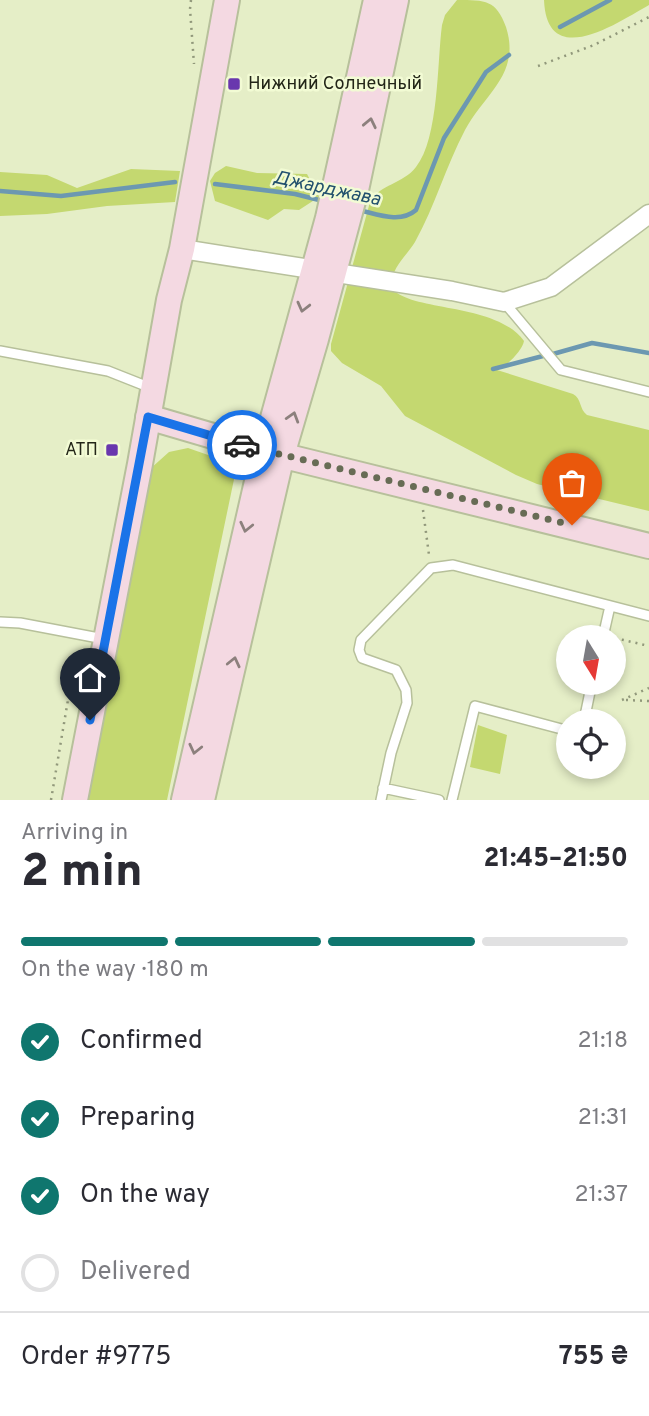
<!DOCTYPE html>
<html lang="en">
<head>
<meta charset="utf-8">
<style>
  body { margin:0; font-family:Overpass,sans-serif; background:#f7f7f7; color:#2b2b33; height:100vh; display:flex; flex-direction:column; font-size:26px; white-space:nowrap }
  * { box-sizing:border-box; margin:0 }
  p { font-size:23px; color:#7c7c81 }
  .icon { flex:none; width:38px; height:38px; fill:none; stroke:currentColor; stroke-width:2; stroke-linecap:round; stroke-linejoin:round }
  .map { position:relative; height:800px; overflow:hidden }
  .panel { display:flex; flex-direction:column; background:#fff; flex:1 }
  .panel>* { flex:none }
  .needle { width:46px; rotate:169deg }
  .buttons { position:absolute; left:556px; top:625px; display:grid; gap:14px }
  .buttons a { display:grid; place-items:center; width:70px; height:70px; border-radius:50%; background:#fff; box-shadow:0 4px 10px #0003; font-size:35px }
  .pin { position:absolute; display:grid; place-items:center; width:60px; height:60px; color:#fff; margin:-72px -30px; border-radius:50% 50% 50% 0; rotate:-45deg; box-shadow:0 0 7px #0007 }
  .pin .icon { rotate:45deg }
  .courier { position:absolute; display:grid; place-items:center; width:70px; height:70px; margin:-35px; border:5px solid #1a73e8; border-radius:50%; background:#fff; color:#222; box-shadow:0 2px 9px #0007 }
  .summary em { font-style:normal; font-weight:800 }
  .summary div { display:flex; flex-direction:column-reverse }
  .summary { display:flex; align-items:center; justify-content:space-between; height:119px; padding:0 21px }
  h1 { font-size:46px; font-weight:800; line-height:52px }
  .bar { display:grid; grid-template-columns:repeat(4,1fr); gap:10px 7px; align-content:center; height:84px; padding:0 21px }
  .bar i { height:9px; border-radius:5px; background:#e1e1e2 }
  .bar .selected { background:#0f766e }
  .bar p { grid-column:span 4 }
  .line { display:flex; align-items:center; gap:18px; padding:0 21px; border-top:2px solid #e1e1e2 }
  .line div { flex:1 }
  ol { padding:0 21px; list-style:none }
  li { display:flex; align-items:center; gap:21px; height:77px }
  li p { margin-inline-start:auto }
  li .icon { padding:7px; border-radius:50%; background:#0f766e; color:#fff; stroke-width:4 }
  li:last-child { color:#7c7c81 }
  li i { width:38px; height:38px; border:4px solid #e1e1e2; border-radius:50% }
  .map>svg:first-child { display:block }
  .green { fill:#c4d870 }
  .lines { fill:none; stroke-linecap:round; stroke-linejoin:round }
  .stream { stroke:#6c98b1; stroke-width:4.5 }
  .lane-casing { stroke:#b7c09b; stroke-width:12 }
  .street-casing { stroke:#b7c09b; stroke-width:21 }
  .secondary-casing { stroke:#b7c09b; stroke-width:28 }
  .path { stroke:#91987b; stroke-width:2.5; stroke-dasharray:2 5; stroke-linecap:butt }
  .lane { stroke:#fff; stroke-width:9 }
  .street { stroke:#fff; stroke-width:18 }
  .secondary { stroke:#f4d9e2; stroke-width:24 }
  .oneway { stroke:#8c807d }
  .done { stroke:#676c55; stroke-width:7; stroke-dasharray:0 12.6 }
  .route { stroke:#1a73e8; stroke-width:9 }
  .poi-dot { fill:#6937ae; stroke:#f2fbd4; stroke-width:2.5 }
  .labels { text-anchor:middle; dominant-baseline:central; stroke-width:5; stroke-linejoin:round; paint-order:stroke }
  .poi-label { font-size:18px; fill:#232618; stroke:#f2fbd4; text-anchor:start }
  .water-label { font-size:19px; font-style:italic; fill:#23516e; stroke:#f2fbd4 }
</style>
</head>
<body>
<div class="map">
<svg width="649" height="800" viewBox="0 0 649 800">
  <rect width="100%" height="100%" fill="#e5eec7"/>
  <path class="green" d="M457 0C486 0 496 0 506 27 521 74 485 93 465 130 446 166 435 206 415 242 405 258 390 268 392 288 409 312 496 302 524 341 522 352 504 368 497 370L573 394C582 399 579 409 587 415L649 430V511L537 484 516 475 405 416 381 386 342 363 331 351V344L370 202C380 184 403 184 416 167 439 138 437 63 442 25L445 15Z
    M544 0H649V5C617 23 547 71 544 0Z
    M226 166 257 173 307 174 319 197 299 210 284 209 268 220 215 201 210 181 215 173Z
    M131 169 180 171 175 202 107 206 47 214 0 216V172L47 175 77 188Z
    M188 448 237 465 167 800H84L150 469 169 452Z
    M478 725 507 735 500 774 470 767Z"/>
  <g class="lines">
    <path class="stream" d="M560 27 610 0
      M215 184 295 194 323 201
      M0 191 61 196 175 182
      M359 210C377 214 400 224 416 210L444 138 486 72 509 55
      M553 354 592 343 649 353
      M493 369 543 356"/>
    <g class="lane-casing">
      <path id="lane" d="M504 302 561 370 649 392
        M0 351 108 371 151 388
        M0 622 20 623 104 639
        M603 637 610 606
        M584 721 592 682
        M383 788 439 800
        M381 800 391 753 407 703 406 690 396 670 362 658 359 650 361 640 431 568 453 565 649 616
        M452 800 475 706 569 731"/>
    </g>
    <g class="street-casing">
      <path id="street" d="M182 249 452 291 504 302 551 287 649 214"/>
    </g>
    <g class="secondary-casing">
      <path id="secondary" d="M148 417 264 451 649 546
        M75 800 140 464 169 300 182 249 227 0
        M184 800 264 451 328 218 376 0
        M202 800 282 455 316 339 356 190 396 0"/>
    </g>
    <path class="path" d="M191 0 190 9 194 64
      M538 66 594 45 649 17
      M423 510 429 555
      M615 638 649 646
      M622 700 649 688
      M626 700 649 701
      M51 800 70 688 80 665"/>
    <use href="#lane" class="lane"/>
    <use href="#street" class="street"/>
    <use href="#secondary" class="secondary"/>
  </g>
  <defs><path id="oneway-chevron" d="M-2-3.5L2.5 0L-2 3.5" fill="none" stroke-width="1.6" stroke-linecap="round" stroke-linejoin="round" transform="scale(1.75)"/></defs>
  <g class="oneway">
    <use href="#oneway-chevron" transform="translate(370 123) rotate(-78)"/>
    <use href="#oneway-chevron" transform="translate(303 307) rotate(104)"/>
    <use href="#oneway-chevron" transform="translate(293 417) rotate(-73)"/>
    <use href="#oneway-chevron" transform="translate(246 527) rotate(103)"/>
    <use href="#oneway-chevron" transform="translate(234 662) rotate(-77)"/>
    <use href="#oneway-chevron" transform="translate(195 749) rotate(103)"/>
  </g>
  <g class="lines">
    <path class="done" d="M242 445 572 525"/>
    <path class="route" d="M90 720 148 417 242 445"/>
  </g>
  <g class="poi-dot">
    <rect x="227" y="77" width="14" height="14" rx="3.5"/>
    <rect x="105" y="443" width="14" height="14" rx="3.5"/>
  </g>
  <g class="labels">
    <g class="poi-label">
      <text x="248" y="84">Нижний Солнечный</text>
      <text x="98" y="450" text-anchor="end">АТП</text>
    </g>
    <g class="water-label">
      <text transform="translate(327 189) rotate(12)">Джарджава</text>
    </g>
  </g>
</svg>
<div class="buttons">
<a><svg class="needle" viewBox="-14 -14 28 28"><path d="M0-13l5 13h-10z" fill="#e53935"/><path d="M0 13l5-13h-10z" fill="#7c7c81"/></svg></a>
<a><svg class="icon" aria-label="locate" viewBox="0 0 24 24"><circle cx="12" cy="12" r="6"/><path d="M12 2v4M12 18v4M2 12h4M18 12h4"/></svg></a>
</div>
<div class="pin" style="left:572px;top:525px;background:#ea580c"><svg class="icon" aria-label="bag" viewBox="0 0 24 24"><path d="M5 8h14l-1 12H6zM9 8a3 3 0 0 1 6 0"/></svg></div>
<div class="pin" style="left:90px;top:720px;background:#1f2937"><svg class="icon" aria-label="home" viewBox="0 0 24 24"><path d="M3 11l9-7 9 7M6 9v11h12V9"/></svg></div>
<div class="courier" style="left:242px;top:445px"><svg class="icon" aria-label="car" viewBox="0 0 24 24"><path d="M5 17H2v-5l4-1 3-4h7l3 4 3 1v5h-3M9 17h6M6 11h13"/><circle cx="7" cy="17" r="2"/><circle cx="17" cy="17" r="2"/></svg></div>
</div>
<section class="panel">
<div class="summary"><div><h1>2 min</h1><p>Arriving in</p></div><em>21:45–21:50</em></div>
<div class="bar"><i class="selected"></i><i class="selected"></i><i class="selected"></i><i></i><p>On the way · 180 m</p></div>
<ol>
<li><svg class="icon" aria-label="check" viewBox="0 0 24 24"><path d="M5 12l5 5 9-10"/></svg>Confirmed<p>21:18</p></li>
<li><svg class="icon" aria-label="check" viewBox="0 0 24 24"><path d="M5 12l5 5 9-10"/></svg>Preparing<p>21:31</p></li>
<li><svg class="icon" aria-label="check" viewBox="0 0 24 24"><path d="M5 12l5 5 9-10"/></svg>On the way<p>21:37</p></li>
<li><i></i>Delivered</li>
</ol>
<div class="line" style="height:91px"><div>Order #9775</div><b>755 ₴</b></div>
</section>
</body>
</html>
